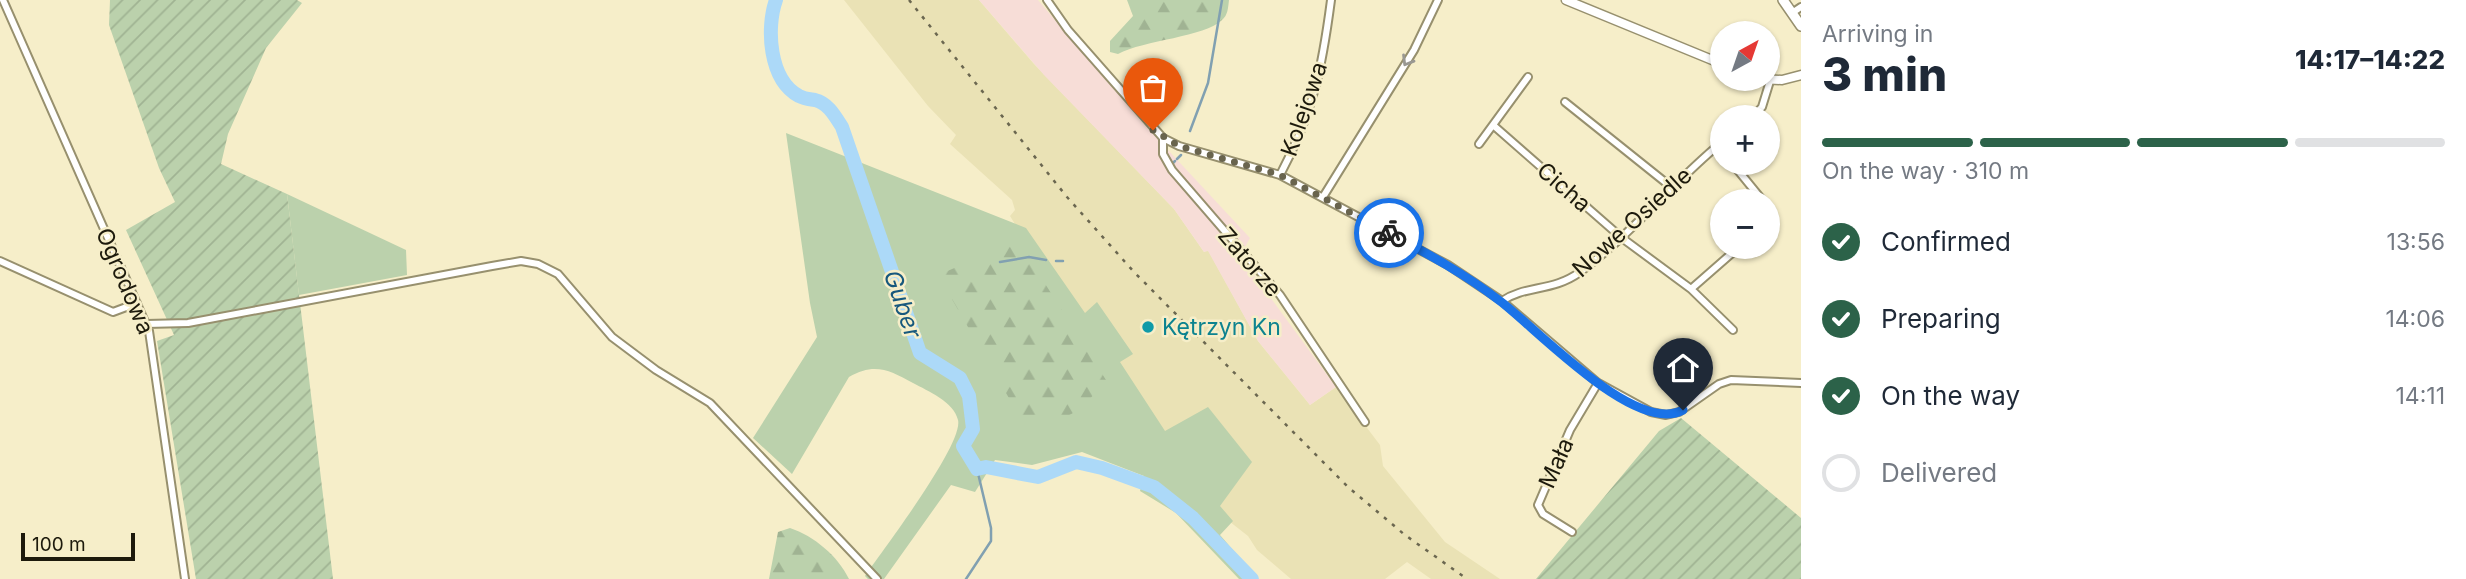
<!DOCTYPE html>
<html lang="en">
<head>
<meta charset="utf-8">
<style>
  body { margin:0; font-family:Inter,sans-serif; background:#f6f6f7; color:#1f2937; height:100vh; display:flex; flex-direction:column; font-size:26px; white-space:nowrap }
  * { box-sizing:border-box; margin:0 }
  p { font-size:23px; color:#747a83 }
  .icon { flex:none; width:38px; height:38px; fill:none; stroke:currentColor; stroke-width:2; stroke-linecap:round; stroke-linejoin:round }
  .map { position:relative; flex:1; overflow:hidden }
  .side { display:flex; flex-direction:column; background:#fff; width:665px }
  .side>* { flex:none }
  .needle { width:46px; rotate:40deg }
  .controls { position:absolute; left:1710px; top:21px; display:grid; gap:14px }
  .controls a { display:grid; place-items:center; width:70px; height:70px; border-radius:50%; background:#fff; box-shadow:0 2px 5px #0004; font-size:35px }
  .scale { position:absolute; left:21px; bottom:18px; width:114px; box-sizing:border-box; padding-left:7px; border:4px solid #1d1a0c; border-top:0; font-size:19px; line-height:24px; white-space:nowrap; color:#1d1a0c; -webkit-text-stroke:5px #f6eec9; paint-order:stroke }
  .pin { position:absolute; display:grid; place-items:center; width:60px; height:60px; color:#fff; margin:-72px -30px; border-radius:50% 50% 50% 0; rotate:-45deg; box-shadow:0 0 7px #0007 }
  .pin .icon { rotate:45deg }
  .courier { position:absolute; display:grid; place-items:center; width:70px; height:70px; margin:-35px; border:5px solid #1a73e8; border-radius:50%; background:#fff; color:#222; box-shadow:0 2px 9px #0007 }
  .summary em { font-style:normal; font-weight:800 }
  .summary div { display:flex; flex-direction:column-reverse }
  .summary { display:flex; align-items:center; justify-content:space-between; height:119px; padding:0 21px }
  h1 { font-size:46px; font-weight:800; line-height:52px }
  .bar { display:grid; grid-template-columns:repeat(4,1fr); gap:10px 7px; align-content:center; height:84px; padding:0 21px }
  .bar i { height:9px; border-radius:5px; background:#e0e1e3 }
  .bar .current { background:#2c6249 }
  .bar p { grid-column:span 4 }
  ol { padding:0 21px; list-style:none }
  li { display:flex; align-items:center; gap:21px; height:77px }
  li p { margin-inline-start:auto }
  li .icon { padding:7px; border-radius:50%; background:#2c6249; color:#fff; stroke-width:4 }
  li:last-child { color:#747a83 }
  li i { width:38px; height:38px; border:4px solid #e0e1e3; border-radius:50% }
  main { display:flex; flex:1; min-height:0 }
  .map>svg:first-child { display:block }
  .built { fill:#eae2b5 }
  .industrial { fill:#f7ddd7 }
  .green { fill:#bbd1ac }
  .forest { fill:url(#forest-firs) }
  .garden { fill:url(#garden-furrows) }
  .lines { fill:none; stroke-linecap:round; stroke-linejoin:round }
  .stream { stroke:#81a0b1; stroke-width:2.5 }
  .river { stroke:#acd9f8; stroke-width:14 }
  .minor-casing { stroke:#97906e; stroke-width:10 }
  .tertiary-casing { stroke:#97906e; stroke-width:11 }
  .secondary-casing { stroke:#97906e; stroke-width:12 }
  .minor { stroke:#fff; stroke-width:6 }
  .tertiary { stroke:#fff; stroke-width:8 }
  .secondary { stroke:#fff; stroke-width:9 }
  .rail { stroke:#6b6750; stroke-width:2.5; stroke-dasharray:3.5 7; stroke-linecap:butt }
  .oneway { stroke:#999892 }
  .done { stroke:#69644e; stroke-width:7; stroke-dasharray:0 12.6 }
  .route { stroke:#1a73e8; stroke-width:9 }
  .culture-dot { fill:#0f9aa8; stroke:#f6eec9; stroke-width:2.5 }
  .labels { text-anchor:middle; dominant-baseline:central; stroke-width:5; stroke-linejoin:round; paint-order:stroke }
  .street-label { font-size:23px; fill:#1d1a0c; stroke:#f6eec9 }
  .culture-label { font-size:23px; fill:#0d838f; stroke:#f6eec9; text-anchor:start }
  .water-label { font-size:24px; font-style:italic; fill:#17587d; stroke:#f6eec9 }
</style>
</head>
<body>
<main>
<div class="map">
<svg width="1801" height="579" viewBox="0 0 1801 579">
  <defs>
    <pattern id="forest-firs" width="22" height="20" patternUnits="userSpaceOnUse" patternTransform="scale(1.75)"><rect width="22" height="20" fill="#bbd1ac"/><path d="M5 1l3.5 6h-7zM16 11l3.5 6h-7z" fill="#a0b393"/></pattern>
    <pattern id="garden-furrows" width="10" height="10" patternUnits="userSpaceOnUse" patternTransform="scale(1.75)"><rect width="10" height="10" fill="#bbd1ac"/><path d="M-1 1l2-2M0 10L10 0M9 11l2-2" fill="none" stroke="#a0b393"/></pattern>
  </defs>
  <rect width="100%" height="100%" fill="#f6eec9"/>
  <path class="built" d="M844 0H979L1034 64 1174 209 1204 252 1208 250 1258 341 1310 405 1336 387 1380 445 1383 466 1445 542 1500 579H1431L1407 562 1385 579H1291L1257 550 1248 536 1169 474 1010 216 1015 210 1012 200 950 144 956 135 928 106Z"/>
  <path class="industrial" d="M979 0H1038L1141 121 1250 238 1240 256 1336 387 1310 405 1258 341 1208 251 1204 252 1174 209 1044 75Z"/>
  <path class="green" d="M786 133 1026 228 1085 313 1097 302 1133 354 1120 362 1165 431 1208 407 1252 462 1220 506 1233 521 1220 535 1258 579H1239L1176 513 1140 491 1144 476 1082 452 1032 465 995 460 975 492 951 485 884 579H868L865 576C882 551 964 444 958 420 954 402 928 391 913 383 890 370 874 362 849 377L792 474 753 438 817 337 810 303Z
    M287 194 406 250 407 275 299 295Z"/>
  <path class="forest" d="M1127 0H1229C1228 8 1228 15 1222 20 1205 37 1144 40 1118 54L1110 52V41L1133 16Z
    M1018 241 1106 380C1076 417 1069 422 1021 419L938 275Z
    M790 528C814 536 838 556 849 579H769L778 532Z"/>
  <path class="garden" d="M110 0H297L302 3 266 48 228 134 221 164 287 194 333 579H196L157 341 174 335 126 230 175 202 159 168 109 25Z
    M1681 418 1801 518V579H1536L1659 431Z"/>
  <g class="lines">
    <path class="stream" d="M1190 131 1208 83 1222 0
      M1177 159 1181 155
      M1173 163 1175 161
      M1056 261H1063
      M1000 262 1029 257 1046 260
      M966 579 991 541V528L977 469"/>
    <path class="river" d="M776 0C766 28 769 80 799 96 805 99 809 99 815 100 828 103 835 116 842 127L920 353 960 378 969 396 973 429 963 446 977 469 986 467 1038 477 1076 462 1102 468 1154 487 1193 518 1252 579"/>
    <g class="minor-casing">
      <path id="minor" d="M3 0 149 331 185 579
        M1047 0 1068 30 1163 138 1179 146 1280 175 1448 265 1502 301 1598 383 1651 412 1666 415 1679 412 1719 384 1731 380 1801 383
        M1792 13 1801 7
        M1565 102 1670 186
        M1753 117 1762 107 1770 81
        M1493 125 1622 238 1691 289 1733 330
        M1163 138V154L1172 170 1280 295 1365 422
        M1479 144 1528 77
        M1732 163 1763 201
        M1280 175C1313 113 1322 69 1331 0
        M1323 197 1414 50 1438 0
        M1768 208 1772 215 1768 222
        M0 261 113 312 137 303
        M1691 289 1739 247
        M1502 301C1525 285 1553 292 1580 272 1632 234 1672 183 1722 142
        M146 324 188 323 492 266 521 261 538 264 558 274 612 337 656 370 710 403 877 579
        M1572 532 1543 514 1538 505 1570 430 1598 383"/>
    </g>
    <g class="tertiary-casing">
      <path id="tertiary" d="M1566 0 1722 64
        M1759 79 1782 80 1801 75"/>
    </g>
    <g class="secondary-casing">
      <path id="secondary" d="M1783 0 1801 26"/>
    </g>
    <use href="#minor" class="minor"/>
    <use href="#tertiary" class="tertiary"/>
    <use href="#secondary" class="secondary"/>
    <path class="rail" d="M909 0 1067 197 1134 272 1348 487 1405 535 1467 579"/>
  </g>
  <defs><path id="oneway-chevron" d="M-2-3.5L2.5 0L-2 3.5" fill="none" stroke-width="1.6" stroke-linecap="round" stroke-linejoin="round" transform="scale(1.75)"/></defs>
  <use class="oneway" href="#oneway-chevron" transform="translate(1407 61) rotate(121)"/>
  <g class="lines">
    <path class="done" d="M1153 130 1179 146 1280 175 1389 233"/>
    <path class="route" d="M1389 233C1428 254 1465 274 1500 301 1536 328 1636 436 1683 410"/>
  </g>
  <circle class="culture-dot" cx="1148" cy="327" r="7"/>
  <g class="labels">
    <g class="street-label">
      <text transform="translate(1304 109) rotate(-71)">Kolejowa</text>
      <text transform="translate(1564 187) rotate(41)">Cicha</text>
      <text transform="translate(1632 222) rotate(-42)">Nowe Osiedle</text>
      <text transform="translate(1250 262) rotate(49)">Zatorze</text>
      <text transform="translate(125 281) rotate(67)">Ogrodowa</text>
      <text transform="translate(1556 463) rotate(-66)">Mała</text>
    </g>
    <g class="culture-label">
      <text x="1162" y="327">Kętrzyn Kn</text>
    </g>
    <g class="water-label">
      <text transform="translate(903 304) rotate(71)">Guber</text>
    </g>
  </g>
</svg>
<div class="controls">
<a><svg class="needle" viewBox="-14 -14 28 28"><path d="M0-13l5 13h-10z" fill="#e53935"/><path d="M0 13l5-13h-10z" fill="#747a83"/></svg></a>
<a>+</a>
<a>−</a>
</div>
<div class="scale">100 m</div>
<div class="pin" style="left:1153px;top:130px;background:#ea580c"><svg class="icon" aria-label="bag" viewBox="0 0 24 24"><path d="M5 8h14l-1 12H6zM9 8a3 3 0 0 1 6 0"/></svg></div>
<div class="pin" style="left:1683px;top:410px;background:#1f2937"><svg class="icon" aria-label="home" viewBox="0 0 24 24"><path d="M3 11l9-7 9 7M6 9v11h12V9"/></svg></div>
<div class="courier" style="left:1389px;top:233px"><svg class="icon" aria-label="bike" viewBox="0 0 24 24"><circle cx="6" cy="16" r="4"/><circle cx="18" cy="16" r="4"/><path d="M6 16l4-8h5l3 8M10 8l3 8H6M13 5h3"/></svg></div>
</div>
<section class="side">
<div class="summary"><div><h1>3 min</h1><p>Arriving in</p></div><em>14:17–14:22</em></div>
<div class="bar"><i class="current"></i><i class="current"></i><i class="current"></i><i></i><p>On the way · 310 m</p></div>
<ol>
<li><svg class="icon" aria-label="check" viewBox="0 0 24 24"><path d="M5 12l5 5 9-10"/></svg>Confirmed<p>13:56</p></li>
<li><svg class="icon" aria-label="check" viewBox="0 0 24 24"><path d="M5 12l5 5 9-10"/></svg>Preparing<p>14:06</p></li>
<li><svg class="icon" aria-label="check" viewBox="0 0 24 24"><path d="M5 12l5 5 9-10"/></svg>On the way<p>14:11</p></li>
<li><i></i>Delivered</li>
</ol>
</section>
</main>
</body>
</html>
